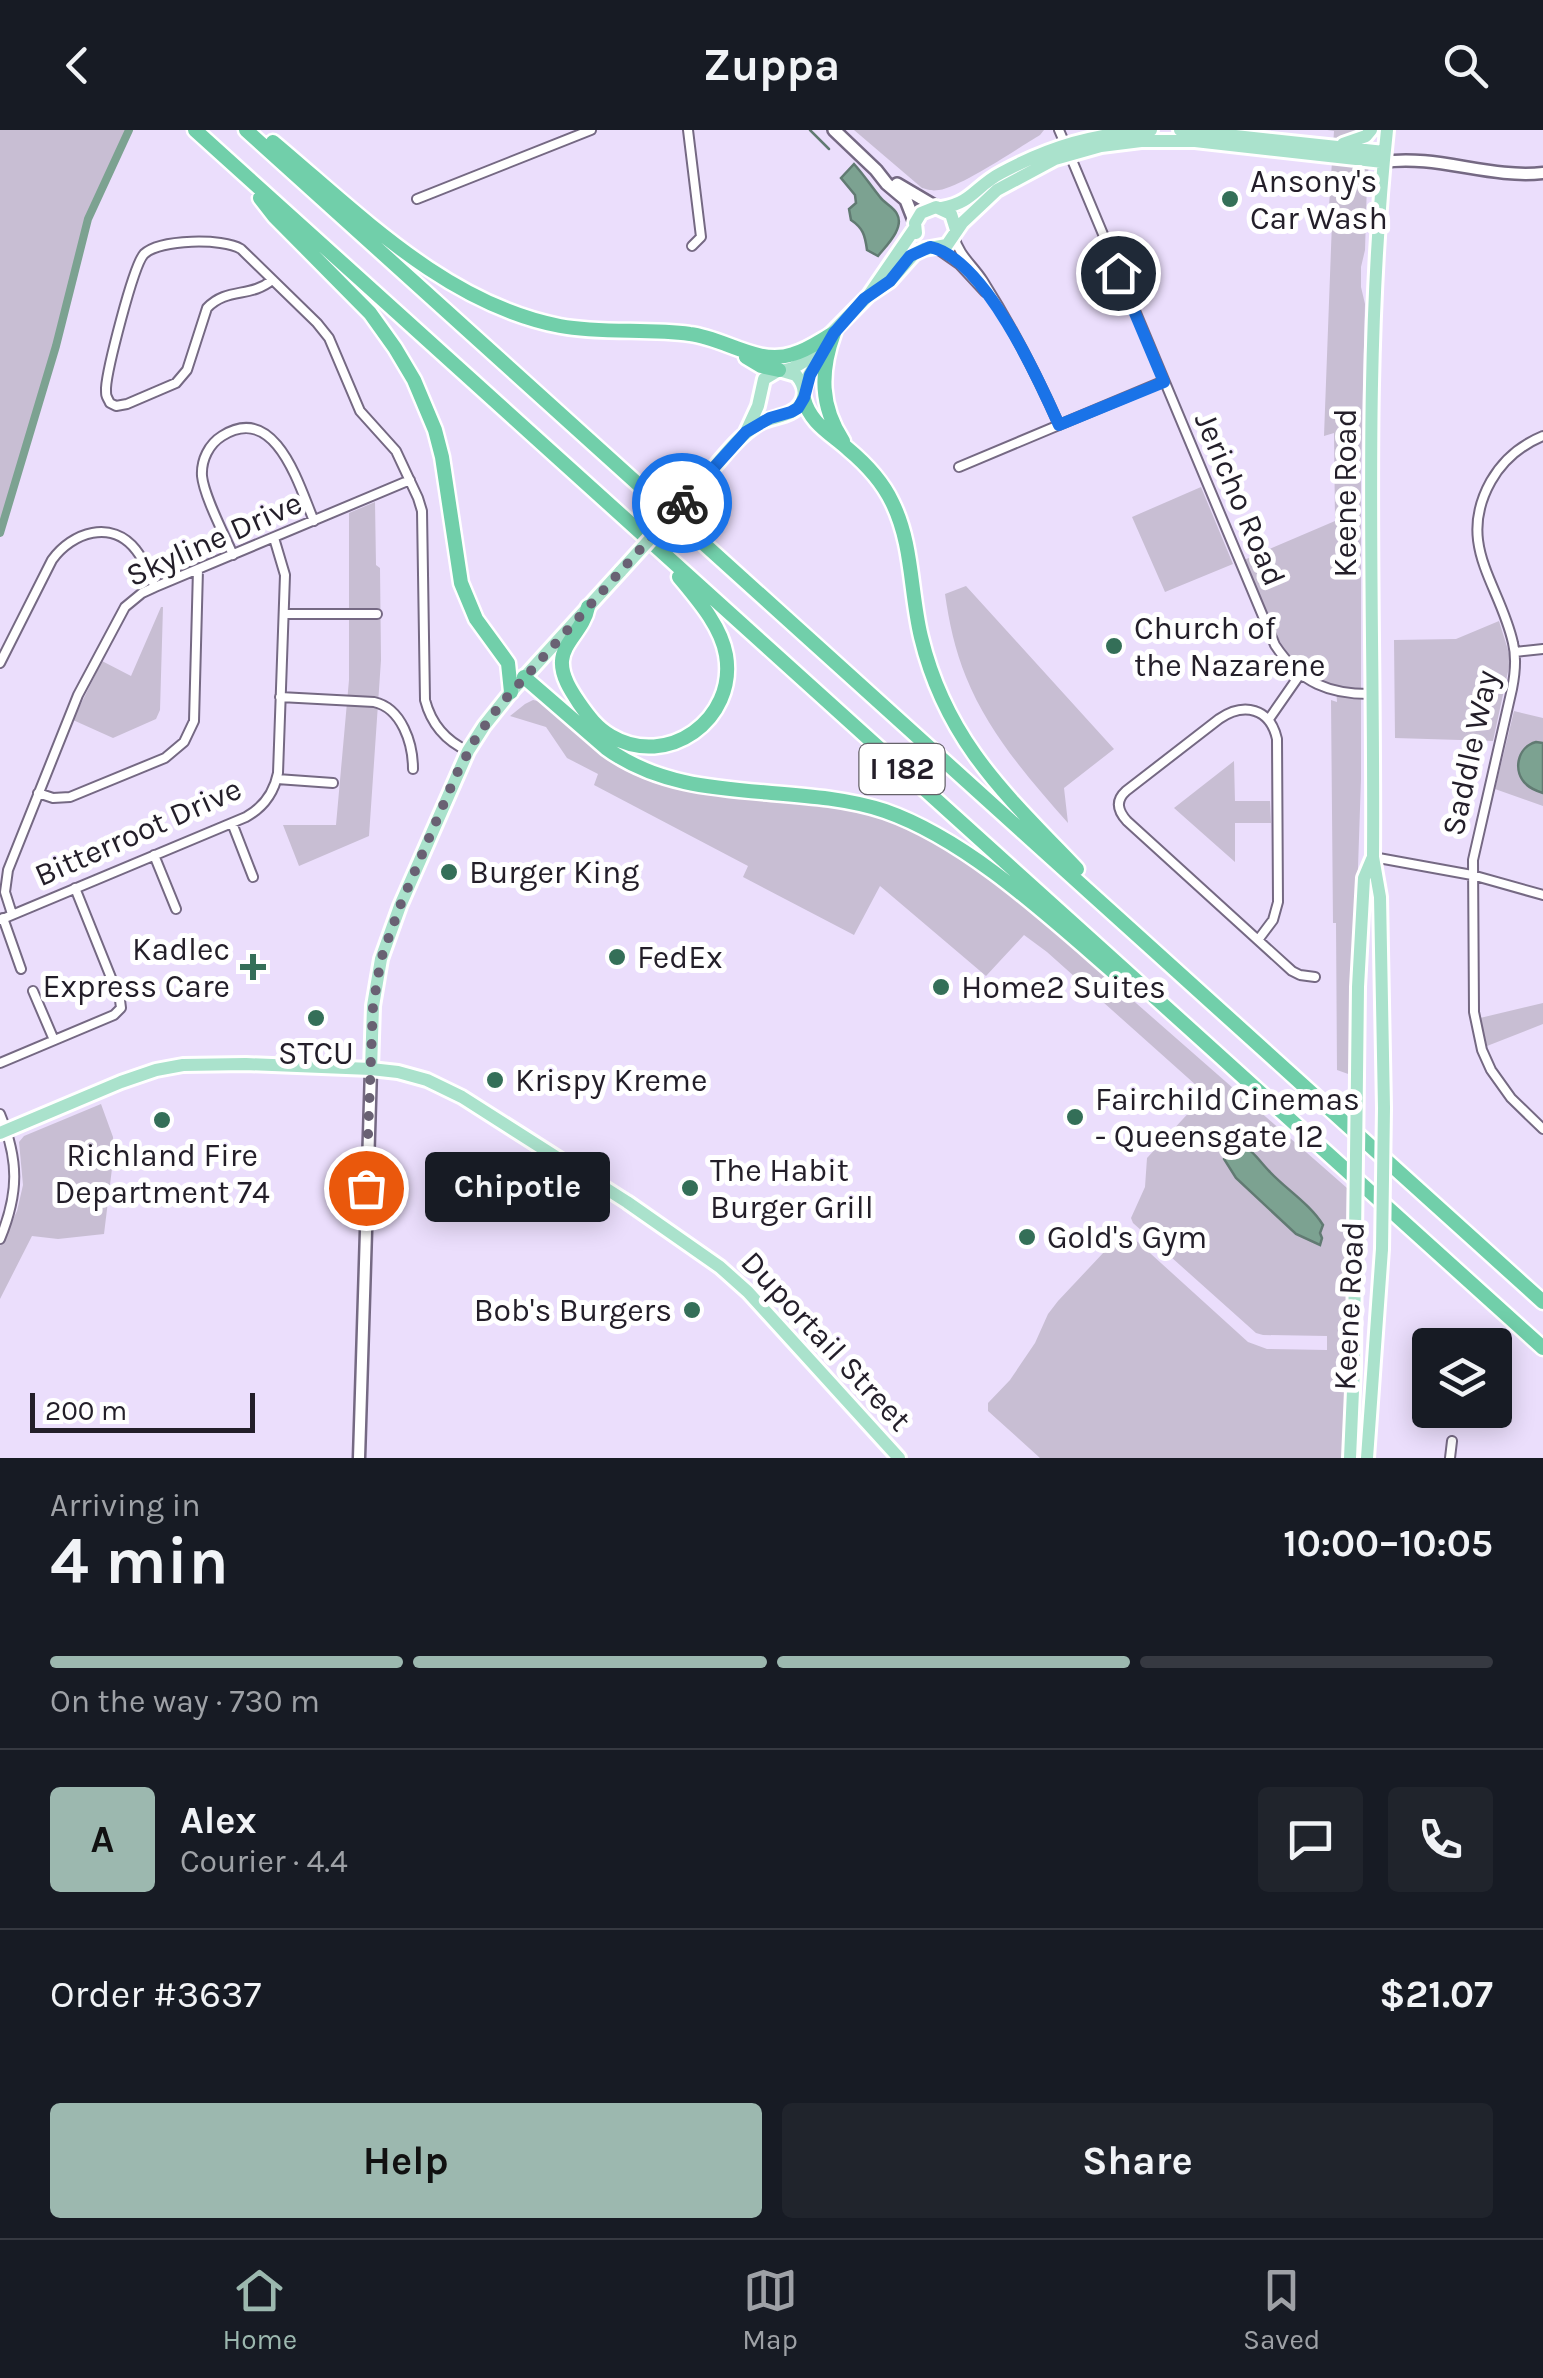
<!DOCTYPE html>
<html lang="en">
<head>
<meta charset="utf-8">
<style>
  body { margin:0; font-family:Karla,sans-serif; background:#20242c; color:#f1f3f6; height:100vh; display:flex; flex-direction:column; font-size:38px; white-space:nowrap }
  * { box-sizing:border-box; margin:0 }
  p { font-size:32px; color:#9ea1a6 }
  .icon { flex:none; width:55px; height:55px; fill:none; stroke:currentColor; stroke-width:2; stroke-linecap:round; stroke-linejoin:round }
  .map { position:relative; height:1328px; overflow:hidden }
  .sheet { display:flex; flex-direction:column; background:#171b24; flex:1 }
  .sheet>* { flex:none }
  .tools { position:absolute; left:1412px; top:1198px; display:grid; gap:20px }
  .tools a { display:grid; place-items:center; width:100px; height:100px; border-radius:10px; background:#171b24; box-shadow:0 5px 25px #0003; font-size:50px }
  .scale { position:absolute; left:30px; bottom:25px; width:225px; box-sizing:border-box; padding-left:10px; border:5px solid #231e29; border-top:0; font-size:28px; line-height:35px; white-space:nowrap; color:#231e29; -webkit-text-stroke:8px #fff; paint-order:stroke }
  .pin { position:absolute; display:grid; place-items:center; width:85px; height:85px; color:#fff; margin:-42px; border:5px solid #fff; border-radius:50%; box-shadow:0 2px 10px #0007 }
  .courier { position:absolute; display:grid; place-items:center; width:100px; height:100px; margin:-50px; border:8px solid #1a73e8; border-radius:50%; background:#fff; color:#222; box-shadow:0 2px 12px #0007 }
  .bubble { position:absolute; height:70px; border-radius:10px; background:#171b24; box-shadow:0 5px 25px #0003; font-size:32px; font-weight:700; line-height:70px; text-align:center }
  .headline em { font-style:normal; font-weight:700 }
  .headline div { display:flex; flex-direction:column-reverse }
  .headline { display:flex; align-items:center; justify-content:space-between; height:170px; padding:0 50px }
  h1 { font-size:65px; font-weight:700; line-height:75px }
  .bar { display:grid; grid-template-columns:repeat(4,1fr); gap:15px 10px; align-content:center; height:120px; padding:0 50px }
  .bar i { height:12px; border-radius:8px; background:#363941 }
  .bar .current { background:#9cb8af }
  .bar p { grid-column:span 4 }
  .line { display:flex; align-items:center; gap:25px; padding:0 50px; border-top:2px solid #363941 }
  .line div { flex:1 }
  .round { display:grid; place-items:center; flex:none; width:105px; height:105px; border-radius:10px; background:#20242c }
  .primary-button { display:flex; gap:20px; margin-top:auto; padding:20px 50px }
  .primary-button a { flex:1; height:115px; border-radius:10px; background:#9cb8af; color:#111; font-size:40px; font-weight:700; line-height:115px; text-align:center }
  .primary-button a+a { background:#20242c; color:#f1f3f6 }
  header { display:flex; justify-content:space-between; align-items:center; height:130px; padding:0 50px; background:#171b24; font-size:45px; font-weight:700 }
  .menu { display:flex; justify-content:space-around; align-items:center; height:140px; border-top:2px solid #363941; background:#171b24; font-size:28px; color:#9ea1a6 }
  .menu a { display:grid; justify-items:center; gap:5px }
  .menu .current { color:#9cb8af }
  .map>svg:first-child { display:block }
  .green { fill:#c8bed3 }
  .water { fill:#7ca291; stroke:#617a72; stroke-width:2.5 }
  .lines { fill:none; stroke-linecap:round; stroke-linejoin:round }
  .stream { stroke:#617a72; stroke-width:2.5 }
  .canal { stroke:#7ca291; stroke-width:8 }
  .minor-casing { stroke:#756983; stroke-width:12 }
  .tertiary-casing { stroke:#756983; stroke-width:15 }
  .secondary-casing { stroke:#756983; stroke-width:16 }
  .primary-casing { stroke:#fff; stroke-width:18 }
  .motorway-casing { stroke:#fff; stroke-width:19 }
  .minor { stroke:#fff; stroke-width:8 }
  .tertiary { stroke:#fff; stroke-width:10 }
  .secondary { stroke:#fff; stroke-width:11 }
  .primary { stroke:#aae2cc; stroke-width:12 }
  .motorway { stroke:#71cfaa; stroke-width:14 }
  .primary-bridge-casing { stroke:#fff; stroke-width:18; stroke-linecap:butt }
  .primary-bridge { stroke:#aae2cc; stroke-width:12 }
  .done { stroke:#696173; stroke-width:10; stroke-dasharray:0 18 }
  .route { stroke:#1a73e8; stroke-width:12 }
  .poi-dot { fill:#346f58; stroke:#fff; stroke-width:4 }
  .labels { text-anchor:middle; dominant-baseline:central; stroke-width:10; stroke-linejoin:round; paint-order:stroke }
  .shield { fill:#fff; stroke:#656269; stroke-width:2.5 }
  .shield-label { font-size:30px; font-weight:bold; fill:#231e29 }
  .poi-label { font-size:32px; fill:#231e29; stroke:#fff; text-anchor:start }
  .street-label { font-size:32px; fill:#231e29; stroke:#fff }
</style>
</head>
<body>
<header><svg class="icon" aria-label="back" viewBox="0 0 24 24"><path d="M15 5l-7 7 7 7"/></svg>Zuppa<svg class="icon" aria-label="search" viewBox="0 0 24 24"><circle cx="10" cy="10" r="6"/><path d="M15 15l6 6"/></svg></header>
<div class="map">
<svg width="1543" height="1328" viewBox="0 0 1543 1328">
  <rect width="100%" height="100%" fill="#ebdefc"/>
  <path class="green" d="M0 0H130L88 89 56 216 0 403Z
    M854 0H1044L1040 5C1018 18 961 57 939 60 931 61 930 60 922 58Z
    M1327 0H1373L1367 52 1365 120 1361 137V157L1365 174 1361 343V649L1351 945 1337 940 1336 793H1333L1331 570 1337 572 1336 556C1279 540 1265 479 1244 430L1335 391 1334 303 1324 306 1332 92H1328L1334 1Z
    M1201 357 1233 434 1165 462 1132 387Z
    M375 372 376 435 380 438 381 530 369 706 299 736 283 695H336L349 550V383Z
    M966 456 1114 619 1064 658 1068 693C1029 649 988 602 966 547 955 520 949 492 945 464Z
    M161 477H163L160 580 156 589 113 608 73 590 102 531 131 546Z
    M1499 491 1509 523V537L1493 611 1395 608 1394 510 1456 509Z
    M533 570C551 572 591 618 611 631 621 637 634 643 645 648 698 670 757 665 812 672 835 675 858 679 880 686 941 706 998 754 1047 795L1347 1058 1346 1103 1350 1104 1344 1328H1040L988 1281V1273L1010 1250 1035 1213 1048 1184 1058 1171 1120 1105 1129 1104 1248 1212 1267 1219 1327 1220V1206L1263 1205 1256 1203 1133 1093 1131 1088 1145 1057 1147 1028 1206 964 1047 822 1024 805 986 846 880 756 854 805 743 747 748 736 594 655 598 644 567 628 546 597 510 586 525 574Z
    M1514 581 1543 588V676L1495 659Z
    M1234 631 1235 671H1270L1271 693H1235V732L1174 678Z
    M1543 873V894L1487 916 1480 888Z
    M101 974 113 1007 114 1022 104 1104 58 1109 32 1106 0 1169V1116L17 1081 23 1055 19 1012 24 1006Z"/>
  <path class="water" d="M854 34C864 45 871 56 880 67 884 73 894 77 897 84 905 98 886 116 878 126L867 120C865 105 863 98 851 90L849 79 856 73 855 65 841 48Z
    M1536 612 1543 613V663C1537 661 1531 659 1527 655 1512 642 1517 617 1536 612Z
    M1240 1014C1253 1020 1260 1032 1270 1042 1287 1060 1310 1074 1323 1095L1320 1103 1322 1108 1320 1115 1296 1104 1236 1048 1224 1029 1229 1017Z"/>
  <g class="lines">
    <path class="stream" d="M810 0 829 19"/>
    <path class="canal" d="M0 403 56 216 88 89 129 0"/>
    <g class="minor-casing">
      <path id="minor" d="M688 0 701 107 692 116
        M1059 0 1065 14
        M1069 23 1275 515C1300 553 1330 565 1374 564
        M417 69 591 0
        M954 106C959 126 972 134 983 151 1012 197 1037 245 1059 295
        M936 118 959 134 985 162
        M272 150C251 168 227 157 207 178L187 240 176 253 127 274 116 276 110 273C106 265 106 267 106 258 107 240 133 136 144 124 160 109 223 108 241 119L317 193 329 208 360 281 396 321 418 368 422 381 425 570C431 593 446 611 468 621
        M1543 306C1521 315 1503 330 1491 351 1455 415 1500 454 1513 513 1517 529 1515 544 1512 559L1473 730 1474 882 1482 920 1491 940 1511 968 1543 999
        M959 337 1164 251
        M233 425C224 404 204 366 202 346 201 330 209 314 222 306 276 272 299 356 314 391
        M284 484H377
        M1515 522 1543 519
        M0 533 52 430C72 402 112 389 136 420 145 431 149 445 155 457
        M280 567 374 572C402 578 413 614 413 639
        M1269 589 1301 543
        M277 649 333 653
        M38 663 53 668 70 667 165 628 184 612 194 591 198 439
        M232 693 253 747
        M154 725 176 779
        M1373 727 1472 745 1543 765
        M12 784 5 762 8 740 78 565 125 477 142 463 155 457 410 350
        M3 788 21 839
        M0 790 246 687C264 677 274 663 278 643L285 445 274 408
        M1258 810 1273 790 1278 772 1277 609C1270 578 1244 572 1219 589L1126 661C1115 671 1118 681 1127 691L1292 841 1300 845 1315 847
        M33 861 54 910
        M0 933 114 885 121 878 120 870 75 758
        M0 984C19 1030 19 1063 0 1109
        M1450 1328 1452 1311"/>
    </g>
    <g class="tertiary-casing">
      <path id="tertiary" d="M1383 32C1437 24 1489 49 1543 43
        M359 1328 371 939"/>
    </g>
    <g class="secondary-casing">
      <path id="secondary" d="M834 0 876 40 887 54 906 70 915 93
        M897 54 936 77"/>
    </g>
    <g class="primary-casing">
      <path id="primary" d="M1180 0 1384 22
        M1343 14 1366 6 1371 0
        M942 78C972 73 976 56 1001 43 1051 16 1094 4 1151 0
        M916 103 915 93 921 83 936 77 951 84 956 100
        M869 165 890 151 914 124 924 119 947 115 962 93 997 60 1055 29 1101 16 1141 11H1195L1383 32
        M785 240 793 238 803 232 869 165 915 98
        M804 259 809 245 828 214
        M700 354C718 334 736 307 760 293 773 286 793 287 801 273 807 262 803 253 796 245L779 240 764 249 758 276 746 302
        M371 939 373 876 381 829 400 776 468 621 484 596 511 562 621 441
        M1357 945 1358 857 1364 748 1372 729
        M1384 978 1380 767 1373 727C1375 485 1361 241 1387 0
        M0 1003 121 952 156 940 183 935 246 934 371 939 398 942 427 950 462 967 627 1072 720 1137 748 1162 899 1328
        M1350 1328 1354 1238 1355 1106
        M1367 1328 1382 1119"/>
    </g>
    <g class="motorway-casing">
      <path id="motorway" d="M195 0 1543 1218
        M246 0 1543 1172
        M273 12C359 84 446 174 560 196 603 204 647 198 690 204 725 208 758 236 793 224 808 220 821 210 834 203
        M260 68 274 86 370 183 395 218 414 250 435 300 442 327 461 453 476 489 508 533 511 562
        M834 203C820 242 820 276 843 311
        M746 227 761 236 779 240
        M804 269C810 293 830 303 848 319 866 334 882 351 892 372 913 414 910 462 921 507 946 611 1006 665 1077 739
        M588 477C584 499 563 512 562 531 561 546 571 561 579 573 588 586 597 598 611 606 667 639 737 590 726 525 721 496 698 470 679 447
        M524 547 606 618C686 677 794 651 885 681 971 711 1056 793 1125 852"/>
    </g>
    <use href="#minor" class="minor"/>
    <use href="#tertiary" class="tertiary"/>
    <use href="#secondary" class="secondary"/>
    <use href="#primary" class="primary"/>
    <use href="#motorway" class="motorway"/>
    <g class="primary-bridge-casing">
      <path id="primary-bridge" d="M621 441 700 354
        M1355 1106 1357 945
        M1382 1119 1384 978"/>
    </g>
    <use href="#primary-bridge" class="primary-bridge"/>
  </g>
  <g class="lines">
    <path class="done" d="M366 1058 373 876 381 829 400 776 456 645 476 608 500 575 682 373"/>
    <path class="route" d="M682 373 746 302 770 288 791 282 798 278 804 268 810 245 834 203 864 169 890 151 910 126 930 117C984 128 1038 248 1059 295L1164 252 1118 143"/>
  </g>
  <g class="poi-dot">
    <circle cx="1230" cy="69" r="10"/>
    <circle cx="1114" cy="516" r="10"/>
    <circle cx="449" cy="742" r="10"/>
    <circle cx="617" cy="827" r="10"/>
    <path d="M248 822h10v10h10v10h-10v10h-10v-10h-10v-10h10z"/>
    <circle cx="941" cy="857" r="10"/>
    <circle cx="316" cy="888" r="10"/>
    <circle cx="495" cy="950" r="10"/>
    <circle cx="1075" cy="987" r="10"/>
    <circle cx="162" cy="990" r="10"/>
    <circle cx="690" cy="1058" r="10"/>
    <circle cx="1027" cy="1107" r="10"/>
    <circle cx="692" cy="1180" r="10"/>
  </g>
  <g class="labels">
    <rect class="shield" x="859.5" y="614" width="85" height="50" rx="8"/>
    <g class="shield-label">
      <text x="902" y="639">I 182</text>
    </g>
    <g class="poi-label">
      <text x="1250" y="51">Ansony's<tspan x="1250" dy="37">Car Wash</tspan></text>
      <text x="1134" y="498">Church of<tspan x="1134" dy="37">the Nazarene</tspan></text>
      <text x="469" y="742">Burger King</text>
      <text x="230" y="819" text-anchor="end">Kadlec<tspan x="230" dy="37">Express Care</tspan></text>
      <text x="637" y="827">FedEx</text>
      <text x="961" y="857">Home2 Suites</text>
      <text x="316" y="923" text-anchor="middle">STCU</text>
      <text x="515" y="950">Krispy Kreme</text>
      <text x="1095" y="969">Fairchild Cinemas<tspan x="1095" dy="37">- Queensgate 12</tspan></text>
      <text x="162" y="1025" text-anchor="middle">Richland Fire<tspan x="162" dy="37">Department 74</tspan></text>
      <text x="710" y="1040">The Habit<tspan x="710" dy="37">Burger Grill</tspan></text>
      <text x="1047" y="1107">Gold's Gym</text>
      <text x="672" y="1180" text-anchor="end">Bob's Burgers</text>
    </g>
    <g class="street-label">
      <text transform="translate(1345 363) rotate(-90)">Keene Road</text>
      <text transform="translate(1240 369) rotate(67)">Jericho Road</text>
      <text transform="translate(214 409) rotate(-24)">Skyline Drive</text>
      <text transform="translate(1470 623) rotate(-78)">Saddle Way</text>
      <text transform="translate(138 702) rotate(-24)">Bitterroot Drive</text>
      <text transform="translate(1349 1176) rotate(-87)">Keene Road</text>
      <text transform="translate(826 1211) rotate(47)">Duportail Street</text>
    </g>
  </g>
</svg>
<div class="tools">
<a><svg class="icon" aria-label="layers" viewBox="0 0 24 24"><path d="M12 4l9 5-9 5-9-5zM3 14l9 5 9-5"/></svg></a>
</div>
<div class="scale">200 m</div>
<div class="pin" style="left:366px;top:1058px;background:#ea580c"><svg class="icon" aria-label="bag" viewBox="0 0 24 24"><path d="M5 8h14l-1 12H6zM9 8a3 3 0 0 1 6 0"/></svg></div>
<div class="pin" style="left:1118px;top:143px;background:#1f2937"><svg class="icon" aria-label="home" viewBox="0 0 24 24"><path d="M3 11l9-7 9 7M6 9v11h12V9"/></svg></div>
<div class="courier" style="left:682px;top:373px"><svg class="icon" aria-label="bike" viewBox="0 0 24 24"><circle cx="6" cy="16" r="4"/><circle cx="18" cy="16" r="4"/><path d="M6 16l4-8h5l3 8M10 8l3 8H6M13 5h3"/></svg></div>
<div class="bubble" style="left:425px;top:1022px;width:185px">Chipotle</div>
</div>
<section class="sheet">
<div class="headline"><div><h1>4 min</h1><p>Arriving in</p></div><em>10:00–10:05</em></div>
<div class="bar"><i class="current"></i><i class="current"></i><i class="current"></i><i></i><p>On the way · 730 m</p></div>
<div class="line" style="height:180px"><b class="round" style="background:#9cb8af;color:#111">A</b><div><b>Alex</b><p>Courier · 4.4</p></div><a class="round"><svg class="icon" aria-label="chat" viewBox="0 0 24 24"><path d="M4 5h16v11H9l-5 4z"/></svg></a><a class="round"><svg class="icon" aria-label="phone" viewBox="0 0 24 24"><path d="M5 4h4l2 5-3 2q2 4 5 5l2-3 5 2v4C11 20 4 13 5 4z"/></svg></a></div>
<div class="line" style="height:130px"><div>Order #3637</div><b>$21.07</b></div>
<div class="primary-button"><a>Help</a><a>Share</a></div>
</section>
<nav class="menu">
<a class="current"><svg class="icon" aria-label="home" viewBox="0 0 24 24"><path d="M3 11l9-7 9 7M6 9v11h12V9"/></svg>Home</a>
<a><svg class="icon" aria-label="map" viewBox="0 0 24 24"><path d="M3 6l6-2 6 2 6-2v14l-6 2-6-2-6 2zM9 4v14M15 6v14"/></svg>Map</a>
<a><svg class="icon" aria-label="saved" viewBox="0 0 24 24"><path d="M7 4h10v16l-5-4-5 4z"/></svg>Saved</a>
</nav>
</body>
</html>
